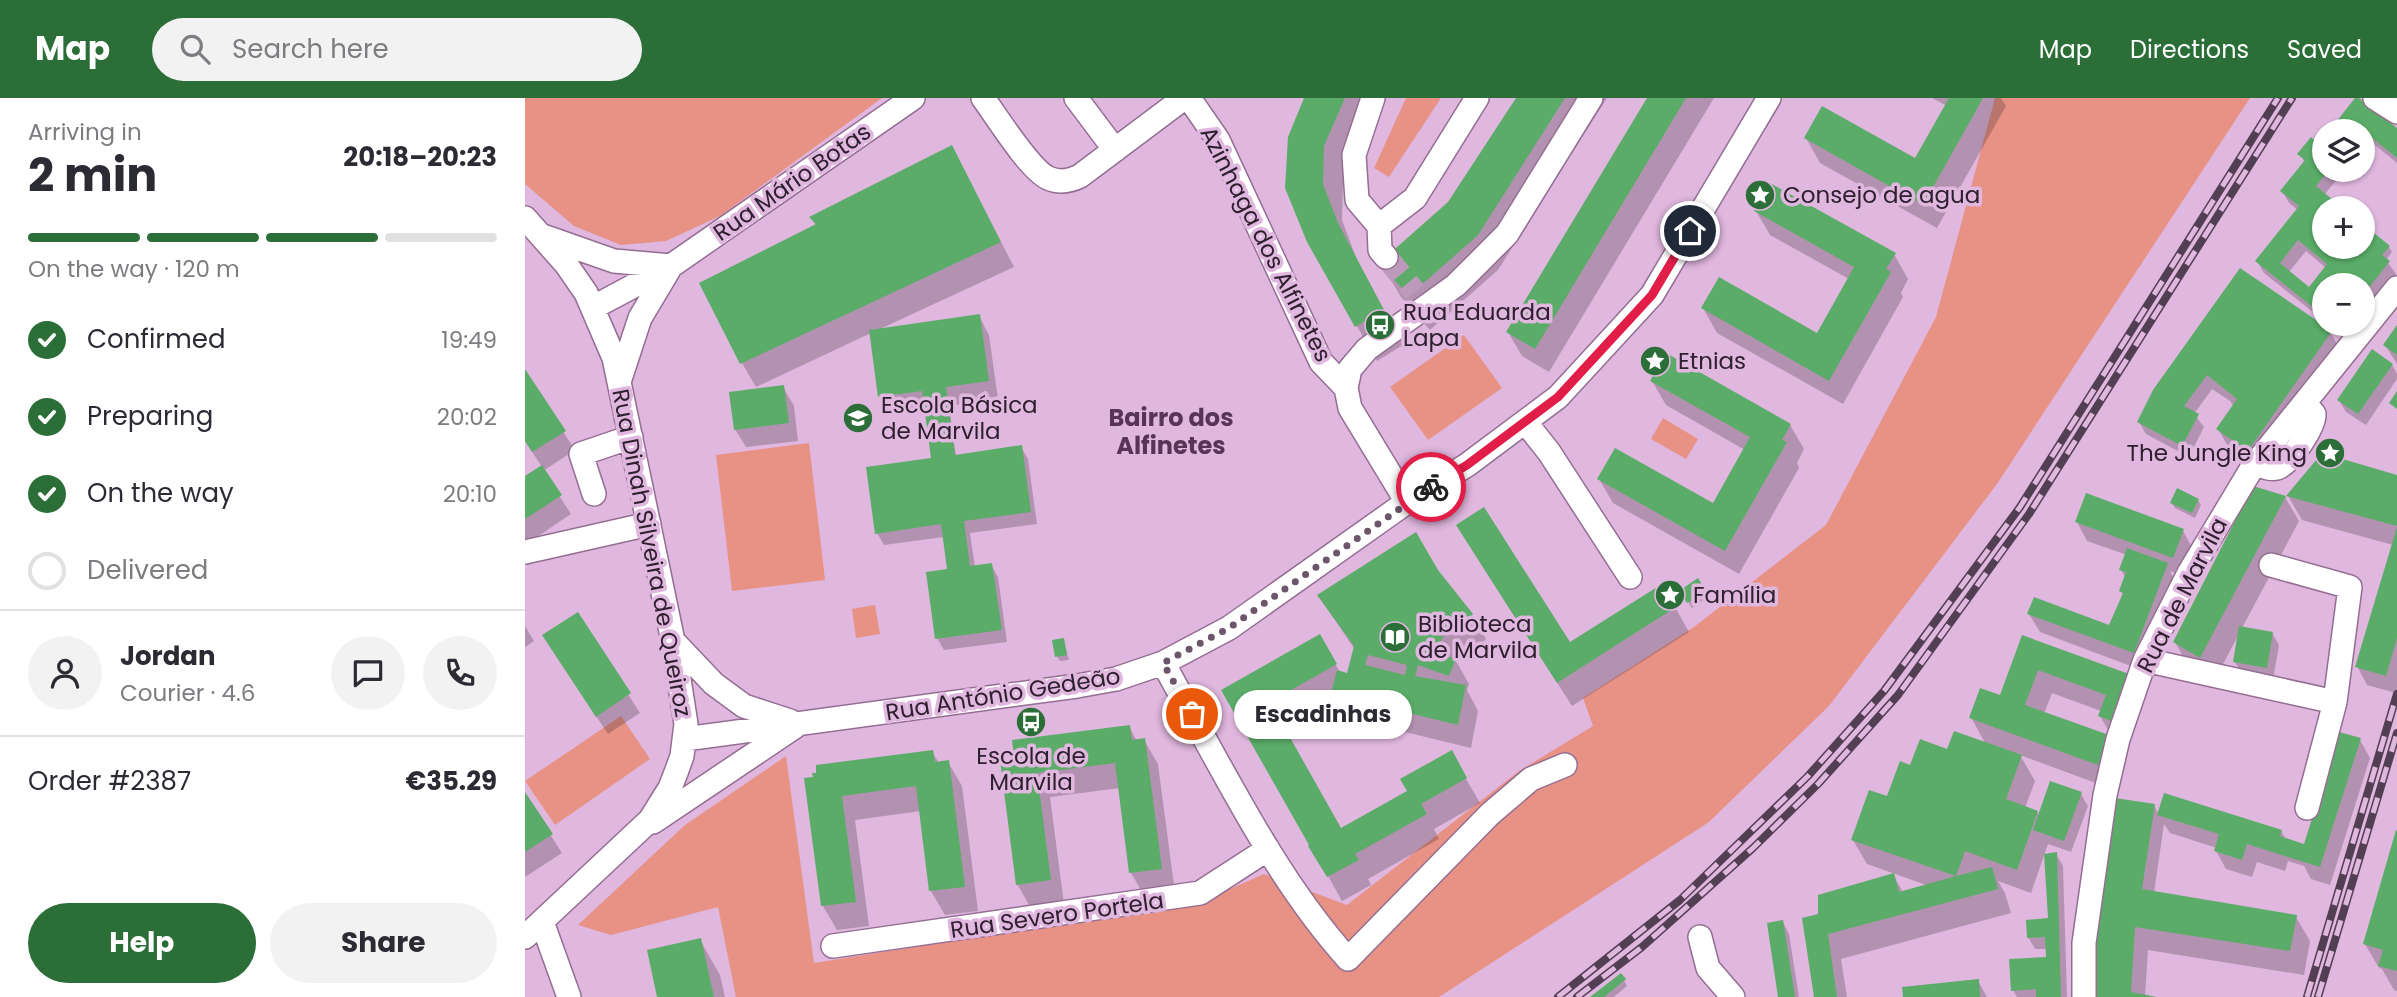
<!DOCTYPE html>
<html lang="en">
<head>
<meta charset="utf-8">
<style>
  body { margin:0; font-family:Poppins,sans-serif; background:#f2f2f3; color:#2b2b33; height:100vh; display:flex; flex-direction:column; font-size:26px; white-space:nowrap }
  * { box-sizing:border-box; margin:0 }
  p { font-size:23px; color:#7c7c81 }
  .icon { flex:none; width:38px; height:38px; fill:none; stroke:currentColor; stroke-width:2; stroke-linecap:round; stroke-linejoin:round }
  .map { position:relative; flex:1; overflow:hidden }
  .side { display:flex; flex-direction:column; background:#fff; width:525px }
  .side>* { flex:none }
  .fabs { position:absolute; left:1787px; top:21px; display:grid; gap:14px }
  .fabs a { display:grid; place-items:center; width:63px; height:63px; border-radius:50%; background:#fff; box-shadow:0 2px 5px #0004; font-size:35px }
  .pin { position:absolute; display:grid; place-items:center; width:60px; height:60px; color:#fff; margin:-30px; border:4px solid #fff; border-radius:50%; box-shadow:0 2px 7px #0007 }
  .courier { position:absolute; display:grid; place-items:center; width:70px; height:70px; margin:-35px; border:5px solid #e11d48; border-radius:50%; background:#fff; color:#222; box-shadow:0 2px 9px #0007 }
  .bubble { position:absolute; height:49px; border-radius:24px; background:#fff; box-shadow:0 2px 5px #0004; font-size:23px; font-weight:700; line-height:49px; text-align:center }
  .summary em { font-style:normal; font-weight:700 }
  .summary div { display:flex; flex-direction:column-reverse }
  .summary { display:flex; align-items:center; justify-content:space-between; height:119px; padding:0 28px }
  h1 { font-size:46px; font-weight:700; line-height:52px }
  .bar { display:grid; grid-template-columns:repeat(4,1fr); gap:10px 7px; align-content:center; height:84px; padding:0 28px }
  .bar i { height:9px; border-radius:5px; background:#e1e1e2 }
  .bar .selected { background:#2b6e38 }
  .bar p { grid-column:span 4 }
  .line { display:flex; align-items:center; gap:18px; padding:0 28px; border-top:2px solid #e1e1e2 }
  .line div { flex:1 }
  .round { display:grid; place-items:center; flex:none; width:74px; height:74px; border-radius:37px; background:#f2f2f3 }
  ol { padding:0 28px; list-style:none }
  li { display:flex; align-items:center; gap:21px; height:77px }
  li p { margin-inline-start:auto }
  li .icon { padding:7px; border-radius:50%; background:#2b6e38; color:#fff; stroke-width:4 }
  li:last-child { color:#7c7c81 }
  li i { width:38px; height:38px; border:4px solid #e1e1e2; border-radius:50% }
  .primary-button { display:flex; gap:14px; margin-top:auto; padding:14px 28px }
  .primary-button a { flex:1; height:80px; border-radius:42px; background:#2b6e38; color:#fff; font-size:28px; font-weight:700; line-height:80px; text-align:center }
  .primary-button a+a { background:#f2f2f3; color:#2b2b33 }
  header { display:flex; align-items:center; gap:42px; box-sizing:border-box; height:98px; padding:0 35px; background:#2b6e38; color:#fff }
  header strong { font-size:33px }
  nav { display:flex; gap:38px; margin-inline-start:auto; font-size:24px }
  .search { width:490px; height:63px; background:#f2f2f3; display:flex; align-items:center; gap:18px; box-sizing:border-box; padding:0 24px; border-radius:38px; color:#7c7c81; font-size:26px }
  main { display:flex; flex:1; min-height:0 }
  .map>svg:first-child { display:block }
  .green { fill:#e89286 }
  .shadow { fill:#0003; fill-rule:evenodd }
  .building { fill:#5aac68; fill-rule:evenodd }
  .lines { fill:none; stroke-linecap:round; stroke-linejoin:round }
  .minor-tunnel { stroke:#bd99bb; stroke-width:23; stroke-dasharray:23 11; stroke-linecap:butt }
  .minor-casing { stroke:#946e92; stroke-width:26 }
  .minor { stroke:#fff; stroke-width:23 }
  .rail-casing { stroke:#533f53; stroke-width:8 }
  .rail { stroke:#e0b7de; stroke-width:5; stroke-dasharray:16; stroke-linecap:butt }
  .done { stroke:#6d556c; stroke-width:7; stroke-dasharray:0 12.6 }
  .route { stroke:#e11d48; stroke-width:9 }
  .labels { text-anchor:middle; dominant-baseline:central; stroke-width:7; stroke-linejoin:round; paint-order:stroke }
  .street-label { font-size:23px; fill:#2f202f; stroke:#e0b7de }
  .poi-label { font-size:23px; fill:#2f202f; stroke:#e0b7de; text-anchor:start }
  .neighbourhood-label { font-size:24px; font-weight:bold; fill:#583557; stroke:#e0b7de }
</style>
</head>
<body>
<header>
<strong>Map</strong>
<div class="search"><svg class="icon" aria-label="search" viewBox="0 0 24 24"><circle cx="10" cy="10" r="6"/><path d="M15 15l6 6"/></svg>Search here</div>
<nav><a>Map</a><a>Directions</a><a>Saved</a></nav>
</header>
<main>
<section class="side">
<div class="summary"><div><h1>2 min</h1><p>Arriving in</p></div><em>20:18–20:23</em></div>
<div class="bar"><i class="selected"></i><i class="selected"></i><i class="selected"></i><i></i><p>On the way · 120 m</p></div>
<ol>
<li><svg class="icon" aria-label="check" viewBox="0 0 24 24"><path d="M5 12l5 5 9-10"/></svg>Confirmed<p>19:49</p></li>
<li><svg class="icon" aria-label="check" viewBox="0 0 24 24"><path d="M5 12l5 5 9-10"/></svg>Preparing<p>20:02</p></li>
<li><svg class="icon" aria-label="check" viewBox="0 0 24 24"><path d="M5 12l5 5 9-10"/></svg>On the way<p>20:10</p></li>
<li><i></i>Delivered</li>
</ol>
<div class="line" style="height:126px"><a class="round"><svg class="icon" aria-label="person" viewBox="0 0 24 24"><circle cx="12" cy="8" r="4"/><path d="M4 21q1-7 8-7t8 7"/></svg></a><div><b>Jordan</b><p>Courier · 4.6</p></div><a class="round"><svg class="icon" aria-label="chat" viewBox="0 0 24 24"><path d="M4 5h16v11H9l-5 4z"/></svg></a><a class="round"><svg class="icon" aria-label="phone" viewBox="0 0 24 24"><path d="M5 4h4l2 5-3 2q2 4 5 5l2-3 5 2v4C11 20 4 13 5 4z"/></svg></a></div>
<div class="line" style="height:91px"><div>Order #2387</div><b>€35.29</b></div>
<div class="primary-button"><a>Help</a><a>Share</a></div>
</section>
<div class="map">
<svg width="1872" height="899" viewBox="0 0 1872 899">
  <rect width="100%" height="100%" fill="#e0b7de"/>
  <path class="green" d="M0 0H357L195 118 141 143 96 147 49 128 0 86Z
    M881 0H916L864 79 849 70Z
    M1470 0H1725L1472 386 1304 608 1184 724 914 899H211L193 809 86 837 53 827 160 727 261 658 289 865 678 803 739 776 822 807 994 673 1068 628 1058 600 1169 529 1301 427 1411 219Z
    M939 237 977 290 903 342 865 289Z
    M1138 320 1173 341 1161 361 1126 341Z
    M284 345 300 482 207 493 191 357Z
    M350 507 355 536 331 540 327 511Z
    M96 618 125 661 30 727 0 683Z"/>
  <path class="shadow" d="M781 0H846V17L818 83 817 122 832 162 878 247 852 263 783 143Z
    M992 0H1082L973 172 905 232 876 199 856 165 925 105Z
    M1124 0H1189L1024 274 997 258 983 234Z
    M1407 0H1476L1481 8 1412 130 1295 65 1281 40 1390 62 1422 8Z
    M1832 0 1872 32V65L1844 42 1838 50V33H1806Z
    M1799 42V72H1820L1799 97 1816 110H1799V149H1838V128L1864 149 1867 154 1861 162 1871 176 1838 218V187H1799V223L1739 175 1732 163 1773 112 1764 105 1757 93 1780 65 1775 56 1794 48ZM1781 153 1801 170 1784 191 1764 174Z
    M427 49 489 169 355 231 454 218 464 237 473 301 424 308 431 358 496 349 503 361 512 426 445 435 450 469 466 467 473 479 482 544 419 552 412 540 424 473 419 439 359 447 352 435 409 361 401 311 366 316 355 298 346 235 231 289 217 265 291 128 287 120Z
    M1231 113 1369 156 1383 181 1376 195 1378 199 1318 306 1192 235 1178 210 1292 237 1324 181 1245 137Z
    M1803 226H1831L1820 239Z
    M1872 230V266L1860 247Z
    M1805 234 1819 258 1738 376 1707 355 1693 331 1709 309 1705 303 1687 291 1669 316 1679 329 1664 359 1621 336 1614 324 1630 293Z
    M1867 267 1872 276V281L1841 327 1821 314 1814 302Z
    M0 274 50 352 18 373 46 416 0 447V380L17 369 0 343Z
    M1127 283 1265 327 1279 351 1272 365 1274 370 1214 476 1088 405 1074 381 1188 407 1220 352 1141 307Z
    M258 289 269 308 273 343 221 349 210 331Z
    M1872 378V592L1871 595 1842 587 1832 568 1868 447 1777 422 1763 398Z
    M1760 399 1774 423 1717 530 1747 535 1754 547 1748 582 1717 576 1710 564 1714 536 1689 583 1664 569 1650 544Z
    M1673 402 1676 407 1670 420 1650 410 1647 405Z
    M1552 424 1658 433 1668 451 1658 478 1645 473 1648 479 1622 551 1619 573 1515 534 1504 516 1585 529 1599 498 1596 493 1601 480 1596 472 1602 457 1562 443Z
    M947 452 1045 546 1150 509 1164 534 1047 608Z
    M912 473 947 517 961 541 952 550 935 553 931 563 944 586 942 592 953 613 946 650 822 620 809 599 757 629 815 732 884 694 926 655 955 705 909 731 914 741 843 781 846 787 817 803 699 592 794 539 815 574 823 577 830 552 794 498Z
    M1172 483 1183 499 1167 510 1156 493Z
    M52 516 115 615 83 636 30 556Z
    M0 528 9 543 0 549Z
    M1498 539 1603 577 1589 642 1575 618 1576 613 1527 595 1519 616 1583 639 1587 691 1495 657 1510 683 1500 710 1512 714 1514 718 1556 696 1563 708 1546 754 1523 746 1506 795 1473 783 1480 795 1486 815 1316 861 1322 899H1290L1295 817 1368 777 1378 794 1404 788 1342 766 1328 742 1387 669 1423 654 1461 647 1446 619 1476 599Z
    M538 542 544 562 535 563 532 558Z
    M604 629 612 643 619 642 633 666 650 795 620 799 606 775 595 690 525 699 539 806 506 810 492 786 491 661Z
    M1835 642 1845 660 1805 787 1786 781 1779 768 1763 763 1760 773 1732 764 1727 779 1701 771 1691 753 1692 750 1645 735 1639 726 1629 795 1771 819 1785 843 1779 877 1623 852 1620 898 1630 899H1572L1629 707 1634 717 1756 733 1761 742 1780 748Z
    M407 654 414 665 423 664 437 688 453 813 420 817 406 793 396 713 330 722 344 828 312 832 298 808 281 682Z
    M0 697 37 755 0 779Z
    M1872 736V893L1869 892 1857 871 1854 870 1840 846Z
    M1531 756 1538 768 1542 899H1492L1488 892 1523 860 1522 851H1510L1503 839 1525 822Z
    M1258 824 1264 836 1274 899H1255Z
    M175 842 195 877 200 899H133Z
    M1099 882 1102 888 1089 899H1067Z
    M1453 883 1462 899H1380Z"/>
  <path class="building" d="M779 0H820L799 48 798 86 813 125 859 212 830 229 782 144 760 90 763 39Z
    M991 0H1040L953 137 884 198 854 165 923 104Z
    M1122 0H1161L1010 251 981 234Z
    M1424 0H1458L1398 107 1279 40 1297 8 1390 60Z
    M1830 0H1834L1872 30V60L1836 31 1835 33H1804Z
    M1786 39 1794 46 1799 39V72H1804L1791 88 1818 110H1799V149H1838V126L1865 148 1857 157 1865 163 1838 197V187H1799V218L1730 163 1774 108 1755 93 1780 62 1772 56ZM1773 142 1802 166 1784 189 1755 165Z
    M427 47 476 144 215 266 174 185 291 126 284 119Z
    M1245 85 1371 155 1361 171 1366 174 1304 283 1176 210 1194 179 1292 235 1329 169 1229 113Z
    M1715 170 1807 233 1723 353 1691 331 1712 301 1682 277 1659 308 1674 316 1657 348 1612 324 1628 292Z
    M455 216 464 283 421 289 430 357 497 347 506 414 439 423 445 468 467 465 477 532 410 541 401 474 422 471 416 426 350 436 341 369 406 360 397 293 353 299 344 232Z
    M1872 227V257L1858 247Z
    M1847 251 1868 266 1833 316 1812 302Z
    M1141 255 1266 326 1257 342 1262 344 1200 453 1072 381 1090 350 1188 405 1225 339 1125 283Z
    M0 271 41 333 7 354 0 343Z
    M259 287 264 325 209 332 204 294Z
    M1872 293V311L1864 305Z
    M1797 355 1872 377V428L1761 398Z
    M17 367 37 397 0 421V378Z
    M1728 388 1761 398 1675 560 1648 544Z
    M1652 390 1674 401 1667 415 1645 405Z
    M1561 395 1659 431 1648 460 1550 424Z
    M959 409 1045 544 1137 486 1151 509 1032 585 931 427Z
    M1872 429V540L1861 578 1830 569Z
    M891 434 913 472 948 516 938 526 922 529 911 554 931 561 924 578 893 567 890 578 941 587 933 627 806 596 812 572 822 575 829 548 792 497ZM843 557 882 567 880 577 840 567Z
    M1602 450 1643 465 1609 555 1502 516 1509 499 1584 527 1598 495 1594 493 1601 474 1594 472Z
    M1173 480 1181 493 1162 505 1154 493Z
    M53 514 106 595 71 619 17 537Z
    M1714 528 1748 534 1742 570 1708 564Z
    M795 536 812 566 745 604 816 730 882 693 875 681 927 652 942 680 896 706 902 716 830 756 834 762 802 779 783 748 784 747 696 592Z
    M1497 537 1604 576 1587 623 1573 618 1581 597 1513 572 1500 607 1584 637 1573 667 1444 620 1455 590 1475 597Z
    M539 540 542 557 530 559 527 542Z
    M605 627 607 642 620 640 637 771 604 775 590 665 512 675 526 782 491 787 475 662 489 660 487 642Z
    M1429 633 1497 657 1481 701 1513 713 1492 772 1440 753 1431 778 1467 769 1473 791 1303 836 1312 899H1289L1277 820 1293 816V797L1369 775 1374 794 1431 778 1326 742 1344 692 1362 698 1375 663 1385 667 1395 641 1422 651Z
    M1814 634 1836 640 1795 769 1722 746 1717 762 1689 753 1694 736 1632 717 1639 695 1757 732 1755 738 1779 746Z
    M408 652 410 664 424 662 440 789 404 793 391 688 317 698 331 804 296 808 279 680 288 679 287 675H291V667Z
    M1525 683 1557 694 1539 743 1508 732Z
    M0 694 28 736 0 754Z
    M1590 700 1630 706 1617 791 1772 817 1765 853 1610 829 1606 894 1632 899H1571L1569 822Z
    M1871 732 1872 733V873L1853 868 1858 852 1838 846Z
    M1532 754 1536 899H1511V891L1486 893 1484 861 1521 859 1520 839 1502 840 1501 822 1523 820 1519 756Z
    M1258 822 1270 899H1253L1242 825Z
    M176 840 189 899H132L122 852Z
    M1096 875 1101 881 1079 899H1065Z
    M1454 881 1455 899H1378L1377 889Z"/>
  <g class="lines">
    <path class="minor-tunnel" d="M861 159 890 194"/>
    <g class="minor-casing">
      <path id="minor" d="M458 0C472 19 504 71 523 80 534 85 545 83 555 78L659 0
        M551 0 590 52
        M664 0 693 42 796 264 821 290
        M848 0 829 57 832 102 854 128 890 100 952 0
        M1850 0 1872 14
        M0 120 41 166 61 195 89 260 148 543 161 626 157 658 152 672 145 690 125 722 0 839
        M854 128 855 152 861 159
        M18 138 89 163 146 168 115 220 95 281
        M69 209 146 168 388 0
        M1001 325 1024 354 1105 479
        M1730 366C1737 368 1745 372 1752 370 1764 367 1790 328 1789 316L1780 305
        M69 396 56 356 106 339
        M882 404 825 310 821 290 825 271 842 251 931 187 982 136 1066 0
        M0 454 124 426
        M1746 467 1825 489 1810 604 1782 710
        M149 544 189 586 219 608 265 623
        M1620 562 1810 604
        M638 565C693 662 748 778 823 861L965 716 1006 681 1040 667
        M160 641 552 588 591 581 638 565 704 530 882 404 942 367 1033 299 1127 197 1244 0
        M128 724 271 628
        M17 824 44 899
        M1175 839 1183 870 1208 899
        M308 848 675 795 743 751
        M1559 899V845L1580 697 1593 641 1620 562 1664 475 1727 370 1872 190"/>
    </g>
    <use href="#minor" class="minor"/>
    <g class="rail-casing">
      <path id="rail" d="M1033 899 1155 802 1283 678 1359 593 1495 409 1753 0
        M1052 899 1117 849 1228 750 1293 686 1373 597 1504 416 1767 0
        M1782 899 1872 596
        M1793 899 1872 635"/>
    </g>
    <use href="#rail" class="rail"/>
  </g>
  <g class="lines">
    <path class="done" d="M667 616 638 565 704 530 906 389"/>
    <path class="route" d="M906 389 942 367 1033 299 1127 197 1165 133"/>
  </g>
  <defs>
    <g id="sight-disc" transform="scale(1.575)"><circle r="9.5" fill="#2b6e38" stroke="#e0b7de"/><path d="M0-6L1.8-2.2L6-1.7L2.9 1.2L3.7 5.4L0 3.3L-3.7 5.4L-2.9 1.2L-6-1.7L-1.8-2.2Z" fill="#fff"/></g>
    <g id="bus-disc" transform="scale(1.575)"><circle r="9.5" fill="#2b6e38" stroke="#e0b7de"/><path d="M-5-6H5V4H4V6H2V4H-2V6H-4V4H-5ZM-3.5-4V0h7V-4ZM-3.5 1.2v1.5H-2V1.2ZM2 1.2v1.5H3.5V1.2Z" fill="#fff"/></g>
    <g id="school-disc" transform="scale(1.575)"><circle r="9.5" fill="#2b6e38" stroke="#e0b7de"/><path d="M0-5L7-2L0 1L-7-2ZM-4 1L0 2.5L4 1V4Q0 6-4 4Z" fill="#fff"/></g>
    <g id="library-disc" transform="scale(1.575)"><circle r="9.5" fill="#2b6e38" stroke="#e0b7de"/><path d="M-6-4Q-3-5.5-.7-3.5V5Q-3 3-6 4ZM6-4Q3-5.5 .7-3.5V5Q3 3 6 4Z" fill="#fff"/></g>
  </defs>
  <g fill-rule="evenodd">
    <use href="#sight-disc" x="1235" y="97"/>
    <use href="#bus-disc" x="855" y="227"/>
    <use href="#sight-disc" x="1130" y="263"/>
    <use href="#school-disc" x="333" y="320"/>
    <use href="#sight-disc" x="1805" y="355"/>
    <use href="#sight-disc" x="1145" y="497"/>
    <use href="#library-disc" x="870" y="539"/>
    <use href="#bus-disc" x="506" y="624"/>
  </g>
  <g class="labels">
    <g class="street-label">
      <text transform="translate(267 84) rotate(-35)">Rua Mário Botas</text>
      <text transform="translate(741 146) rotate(63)">Azinhaga dos Alfinetes</text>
      <text transform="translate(127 455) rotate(79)">Rua Dinah Silveira de Queiroz</text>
      <text transform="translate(1657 497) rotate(-63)">Rua de Marvila</text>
      <text transform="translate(478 596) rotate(-9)">Rua António Gedeão</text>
      <text transform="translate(532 817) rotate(-8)">Rua Severo Portela</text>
    </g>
    <g class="poi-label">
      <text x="1258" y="97">Consejo de agua</text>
      <text x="878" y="214">Rua Eduarda<tspan x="878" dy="26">Lapa</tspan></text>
      <text x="1153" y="263">Etnias</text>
      <text x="356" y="307">Escola Básica<tspan x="356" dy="26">de Marvila</tspan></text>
      <text x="1782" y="355" text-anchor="end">The Jungle King</text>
      <text x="1168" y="497">Família</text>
      <text x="893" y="526">Biblioteca<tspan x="893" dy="26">de Marvila</tspan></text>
      <text x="506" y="658" text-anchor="middle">Escola de<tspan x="506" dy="26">Marvila</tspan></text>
    </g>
    <g class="neighbourhood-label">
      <text x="646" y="319">Bairro dos<tspan x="646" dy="28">Alfinetes</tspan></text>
    </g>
  </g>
</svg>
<div class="fabs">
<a><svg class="icon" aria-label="layers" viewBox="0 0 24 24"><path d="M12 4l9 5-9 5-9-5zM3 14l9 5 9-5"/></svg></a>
<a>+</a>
<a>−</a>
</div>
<div class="pin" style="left:667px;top:616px;background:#ea580c"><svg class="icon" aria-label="bag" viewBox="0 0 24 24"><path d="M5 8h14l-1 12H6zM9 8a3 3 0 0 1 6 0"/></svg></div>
<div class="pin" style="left:1165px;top:133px;background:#1f2937"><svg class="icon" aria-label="home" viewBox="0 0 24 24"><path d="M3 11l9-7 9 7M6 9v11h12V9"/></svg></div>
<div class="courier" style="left:906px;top:389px"><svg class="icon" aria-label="bike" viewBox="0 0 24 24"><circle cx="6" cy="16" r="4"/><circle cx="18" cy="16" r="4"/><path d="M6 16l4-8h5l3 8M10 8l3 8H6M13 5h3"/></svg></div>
<div class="bubble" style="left:709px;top:592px;width:178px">Escadinhas</div>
</div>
</main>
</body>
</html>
